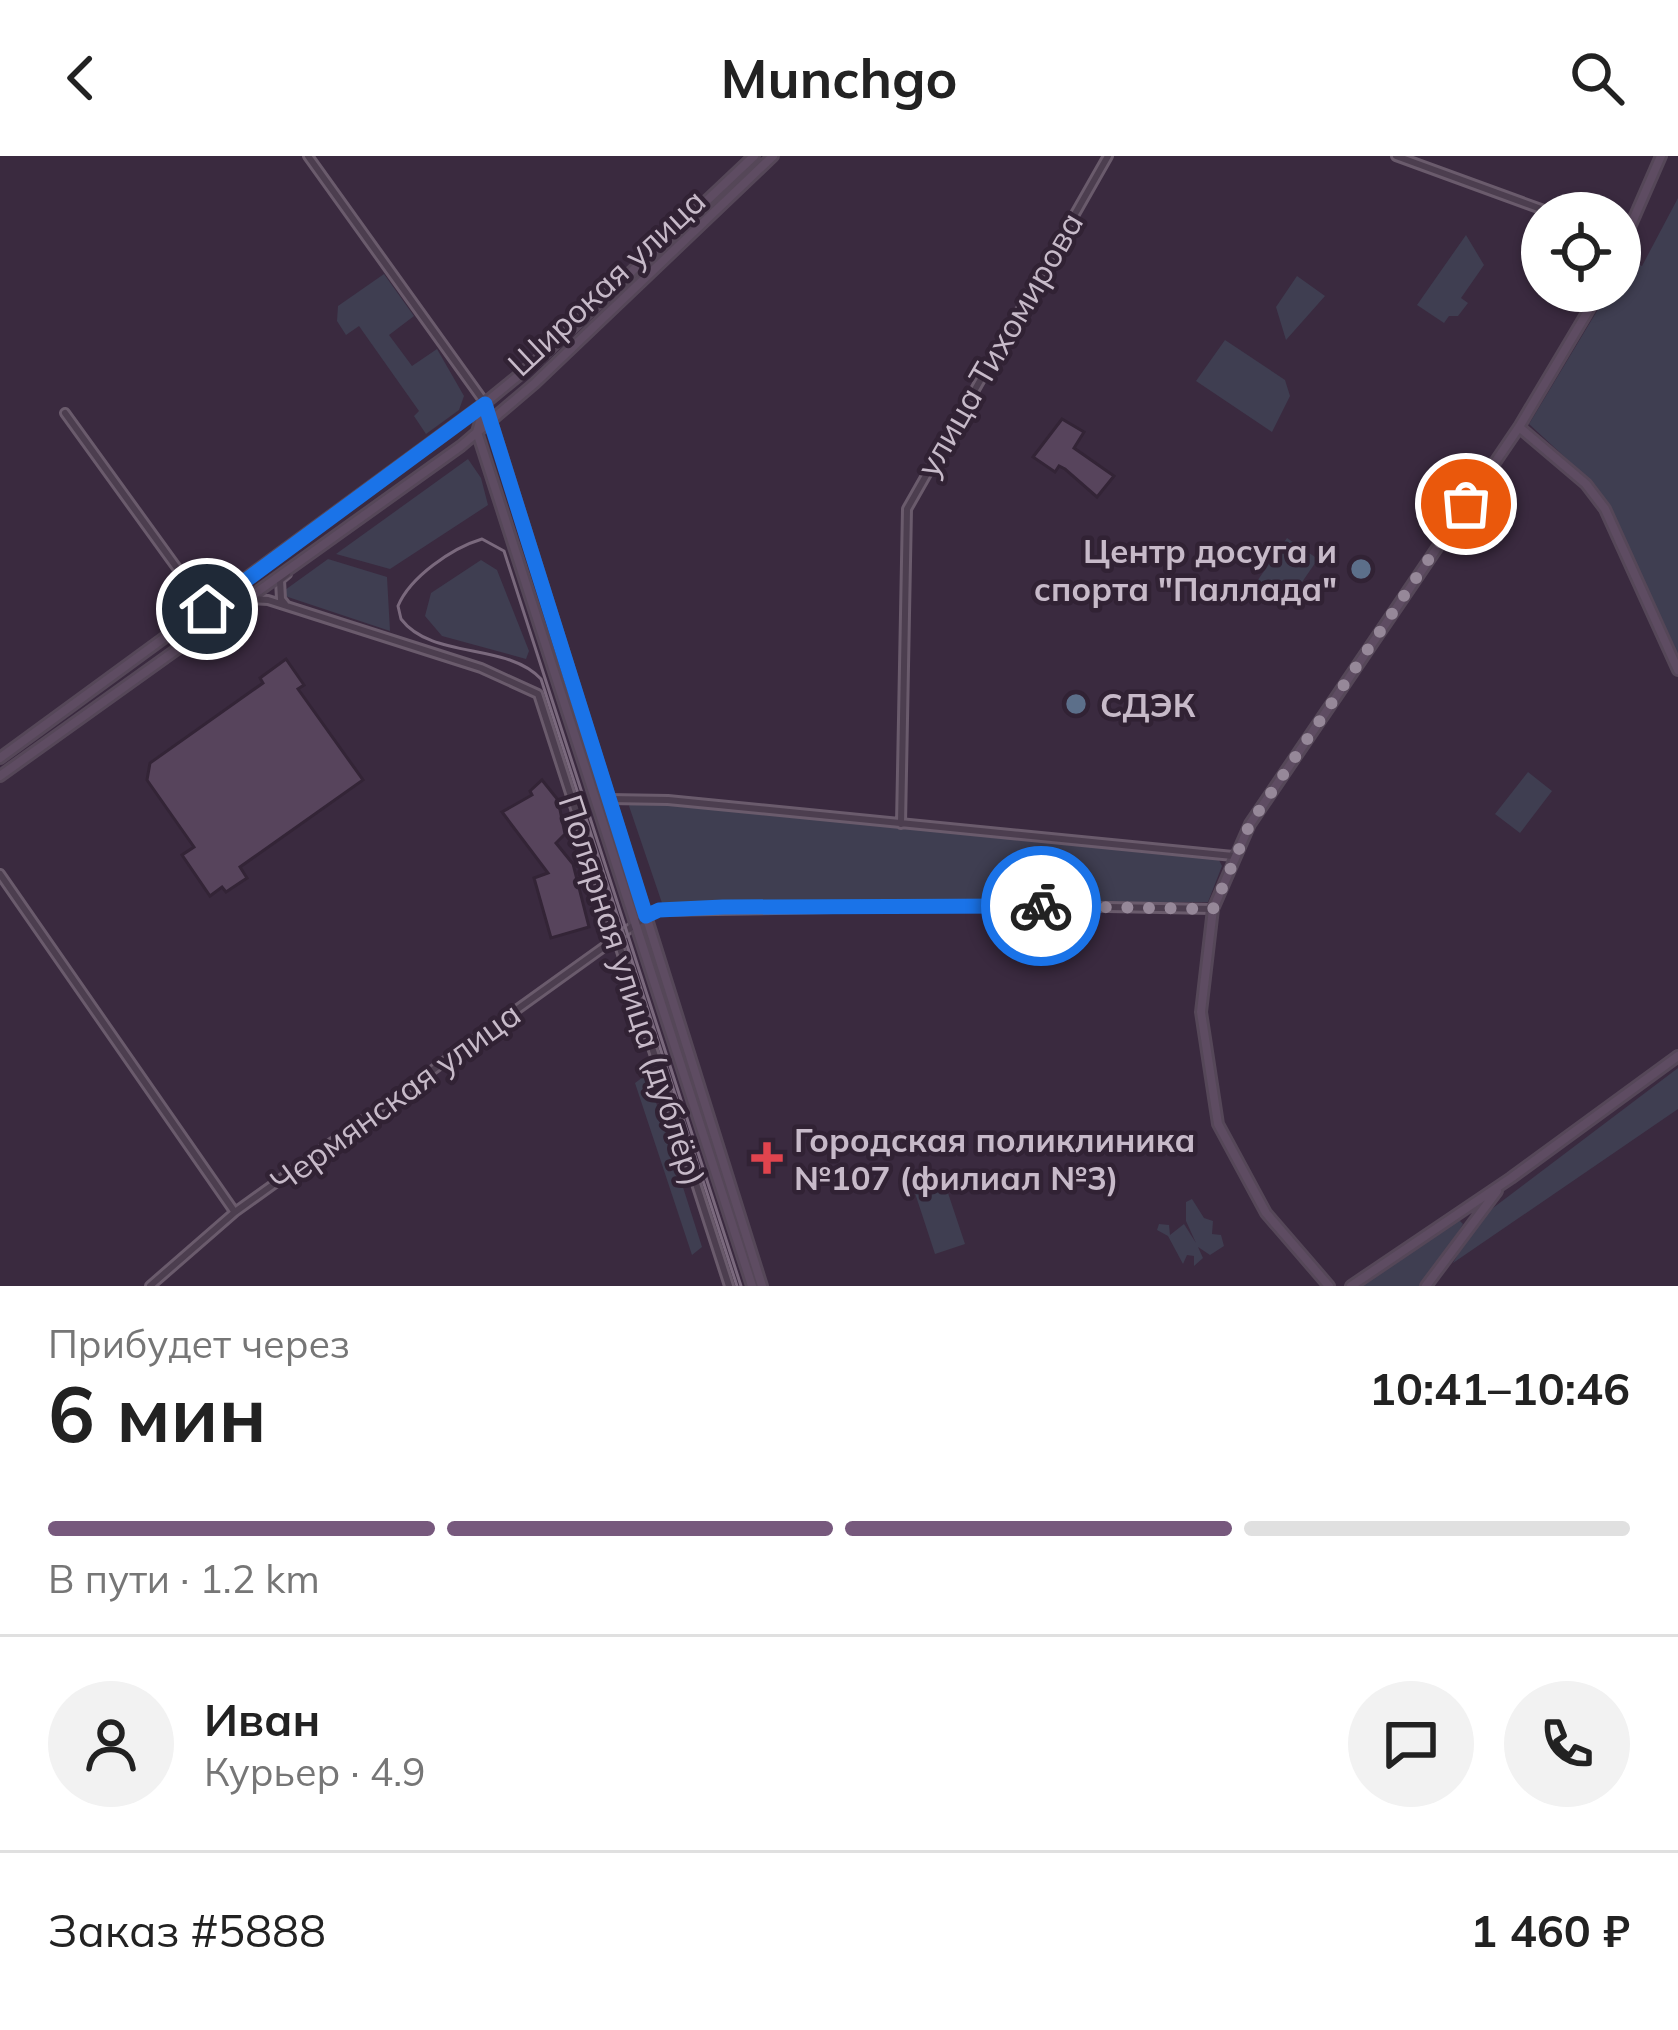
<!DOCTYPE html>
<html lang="ru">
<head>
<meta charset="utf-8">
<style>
  body { margin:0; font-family:Mulish,sans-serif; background:#f2f2f2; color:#222; height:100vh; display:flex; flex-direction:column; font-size:45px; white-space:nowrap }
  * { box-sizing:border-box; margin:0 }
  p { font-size:39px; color:#767676 }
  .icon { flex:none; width:66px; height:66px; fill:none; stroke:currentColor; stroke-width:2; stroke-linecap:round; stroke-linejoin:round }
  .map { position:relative; height:1130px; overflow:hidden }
  .details { display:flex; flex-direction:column; background:#fff; flex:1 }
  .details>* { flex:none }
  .fabs { position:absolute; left:1521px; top:36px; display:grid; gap:24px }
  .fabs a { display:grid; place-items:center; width:120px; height:120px; border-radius:50%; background:#fff; box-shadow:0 3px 9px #0004; font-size:60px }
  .pin { position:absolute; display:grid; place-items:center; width:102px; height:102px; color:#fff; margin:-51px; border:6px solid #fff; border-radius:50%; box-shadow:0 3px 12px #0007 }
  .courier { position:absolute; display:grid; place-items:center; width:120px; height:120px; margin:-60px; border:9px solid #1a73e8; border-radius:50%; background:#fff; color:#222; box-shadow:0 3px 15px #0007 }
  .headline em { font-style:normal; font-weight:700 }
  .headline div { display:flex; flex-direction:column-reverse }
  .headline { display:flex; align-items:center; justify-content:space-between; height:204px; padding:0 48px }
  h1 { font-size:78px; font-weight:700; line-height:90px }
  .bar { display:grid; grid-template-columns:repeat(4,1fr); gap:18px 12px; align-content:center; height:144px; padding:0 48px }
  .bar i { height:15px; border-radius:9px; background:#e0e0e0 }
  .bar .active { background:#77597d }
  .bar p { grid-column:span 4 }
  .line { display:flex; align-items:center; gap:30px; padding:0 48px; border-top:3px solid #e0e0e0 }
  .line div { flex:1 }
  .round { display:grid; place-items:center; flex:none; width:126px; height:126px; border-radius:63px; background:#f2f2f2 }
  header { display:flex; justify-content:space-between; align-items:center; height:156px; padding:0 48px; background:#fff; font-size:54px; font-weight:700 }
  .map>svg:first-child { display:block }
  .green { fill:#3f3e51 }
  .building { fill:#57445c; stroke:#332436; stroke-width:3 }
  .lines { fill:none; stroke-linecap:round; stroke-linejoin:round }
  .street-casing { stroke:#6a5b6c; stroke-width:12 }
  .secondary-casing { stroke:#554758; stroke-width:14 }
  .street { stroke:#4c3e4f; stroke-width:6 }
  .secondary { stroke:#5e4c62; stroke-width:8 }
  .tram { stroke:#7a697d; stroke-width:3 }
  .done { stroke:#968899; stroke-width:12; stroke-dasharray:0 21.6 }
  .route { stroke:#1a73e8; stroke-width:15 }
  .service-dot { fill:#5c6f8a; stroke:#312234; stroke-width:4.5 }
  .health-dot { fill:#e0444e; stroke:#312234; stroke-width:4.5 }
  .labels { text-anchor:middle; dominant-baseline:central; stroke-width:9; stroke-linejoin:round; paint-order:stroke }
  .street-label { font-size:33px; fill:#c7bac9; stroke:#312234 }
  .poi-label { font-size:33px; font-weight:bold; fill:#c7bac9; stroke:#312234; text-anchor:start }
</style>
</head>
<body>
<header><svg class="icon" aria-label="back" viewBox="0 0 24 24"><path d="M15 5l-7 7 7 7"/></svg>Munchgo<svg class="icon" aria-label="search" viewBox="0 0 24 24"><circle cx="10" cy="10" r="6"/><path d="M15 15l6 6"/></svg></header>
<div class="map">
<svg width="1678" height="1130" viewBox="0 0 1678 1130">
  <rect width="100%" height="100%" fill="#3a2a3f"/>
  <path class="green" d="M1678 42V498L1609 349 1595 329 1529 268 1609 135H1620V116L1627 104 1642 110Z
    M1466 79 1484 109 1461 142 1468 147 1458 160H1449L1444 167 1417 149Z
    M384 118 414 160 389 179 412 210 437 193 464 240 459 254 426 278 414 260 419 255 359 170 346 179 337 165 338 150Z
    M1297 120 1325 140 1286 184 1276 151Z
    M1225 184 1285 224 1290 240 1272 276 1196 225Z
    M468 303 481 322 488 349 390 413 336 398Z
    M1287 382 1318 403 1284 452 1253 431Z
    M328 403 387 421 390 475 285 440V434Z
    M481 404 497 414 529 495 526 503 442 480 425 460 431 437Z
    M1528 616 1552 635 1520 677 1495 658Z
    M632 645 1218 702 1222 710 1208 746 663 750 629 650Z
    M1678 912V953L1453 1107 1477 1064Z
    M647 918 702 1091 692 1099 635 927Z
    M945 1028 965 1088 935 1098 915 1037Z
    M1192 1043 1204 1062 1213 1065 1212 1078 1221 1079 1224 1090 1210 1099 1198 1091 1203 1102 1194 1110V1100L1187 1099 1183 1108 1168 1080 1157 1074 1159 1068 1169 1069 1170 1079 1184 1068 1196 1087 1186 1065V1046Z
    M1457 1062 1463 1068 1439 1109 1419 1130H1359Z"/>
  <path class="building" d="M1062 263 1084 276 1074 292 1114 320 1097 341 1065 313 1059 310 1055 316 1033 301Z
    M286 503 304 529 298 533 363 624 240 711 247 722 226 736 222 731 210 740 182 699 194 691 147 624 150 607 263 527 260 522Z
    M542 624 558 644 565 678 556 687 573 708 589 771 551 782 534 722 548 717 502 656 532 639 530 635Z"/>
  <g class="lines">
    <g class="street-casing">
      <path id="street" d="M308 0 485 247
        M1396 0 1552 57
        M65 257 216 466
        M249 443 268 444 481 512 538 538 729 1130
        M285 448 281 443 280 424 287 418
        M609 643 668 644 1233 700
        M901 668 907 353 1108 0
        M0 718 234 1055
        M150 1130 235 1056 654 755 1006 749 1213 753"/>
    </g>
    <g class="secondary-casing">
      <path id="secondary" d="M1620 94 1661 0
        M485 249 477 276 752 1130
        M486 249 762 1130
        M1519 271 1586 328 1605 353 1678 514
        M0 602 485 247 540 202 754 0
        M0 620 461 290 535 227 773 0
        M1329 1130 1266 1057 1218 968 1201 856 1213 753 1250 668 1519 271 1600 135
        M1351 1130 1511 1022 1678 900
        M1426 1130 1497 1035"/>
    </g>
    <use href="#street" class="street"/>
    <use href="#secondary" class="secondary"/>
    <path class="tram" d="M737 1130 541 523C507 486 432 504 401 463L398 450C410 421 452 392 482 383L504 395 741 1130"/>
  </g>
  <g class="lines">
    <path class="done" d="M1041 750 1213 753 1250 668 1466 348"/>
    <path class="route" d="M207 453 485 248 646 760 659 754 723 751 1041 750"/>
  </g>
  <g class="service-dot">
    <circle cx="1361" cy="413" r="12"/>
    <circle cx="1076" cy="548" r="12"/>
  </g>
  <path class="health-dot" d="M761 984h12v12h12v12h-12v12h-12v-12h-12v-12h12z"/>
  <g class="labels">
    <g class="street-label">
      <text transform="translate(606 126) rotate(-43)">Широкая улица</text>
      <text transform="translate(999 188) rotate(-60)">улица Тихомирова</text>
      <text transform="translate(633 834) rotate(72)">Полярная улица (дублёр)</text>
      <text transform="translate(395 941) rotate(-36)">Чермянская улица</text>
    </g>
    <g class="poi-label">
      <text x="1337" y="394" text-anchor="end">Центр досуга и<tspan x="1337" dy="38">спорта "Паллада"</tspan></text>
      <text x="1100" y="548">СДЭК</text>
      <text x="794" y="983">Городская поликлиника<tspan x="794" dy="38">№107 (филиал №3)</tspan></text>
    </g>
  </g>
</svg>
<div class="fabs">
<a><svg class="icon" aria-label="locate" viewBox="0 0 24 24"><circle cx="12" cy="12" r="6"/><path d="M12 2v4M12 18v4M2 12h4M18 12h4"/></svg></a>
</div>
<div class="pin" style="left:1466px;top:348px;background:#ea580c"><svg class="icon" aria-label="bag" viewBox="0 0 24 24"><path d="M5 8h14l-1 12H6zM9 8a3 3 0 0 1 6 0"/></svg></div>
<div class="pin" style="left:207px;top:453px;background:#1f2937"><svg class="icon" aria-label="home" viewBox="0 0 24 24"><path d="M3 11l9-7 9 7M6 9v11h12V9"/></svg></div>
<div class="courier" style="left:1041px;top:750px"><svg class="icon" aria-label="bike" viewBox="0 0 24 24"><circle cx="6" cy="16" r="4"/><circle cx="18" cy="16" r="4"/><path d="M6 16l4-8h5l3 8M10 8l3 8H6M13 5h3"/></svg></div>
</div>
<section class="details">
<div class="headline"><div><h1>6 мин</h1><p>Прибудет через</p></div><em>10:41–10:46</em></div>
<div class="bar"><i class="active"></i><i class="active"></i><i class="active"></i><i></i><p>В пути · 1.2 km</p></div>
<div class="line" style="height:216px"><a class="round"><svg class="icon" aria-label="person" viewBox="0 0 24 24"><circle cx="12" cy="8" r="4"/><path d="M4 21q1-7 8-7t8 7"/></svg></a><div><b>Иван</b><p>Курьер · 4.9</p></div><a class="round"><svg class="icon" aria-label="chat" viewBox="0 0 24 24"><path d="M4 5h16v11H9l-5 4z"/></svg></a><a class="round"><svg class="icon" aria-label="phone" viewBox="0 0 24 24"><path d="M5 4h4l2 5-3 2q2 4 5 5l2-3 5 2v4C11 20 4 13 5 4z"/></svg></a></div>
<div class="line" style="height:156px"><div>Заказ #5888</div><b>1 460 ₽</b></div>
</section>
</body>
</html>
